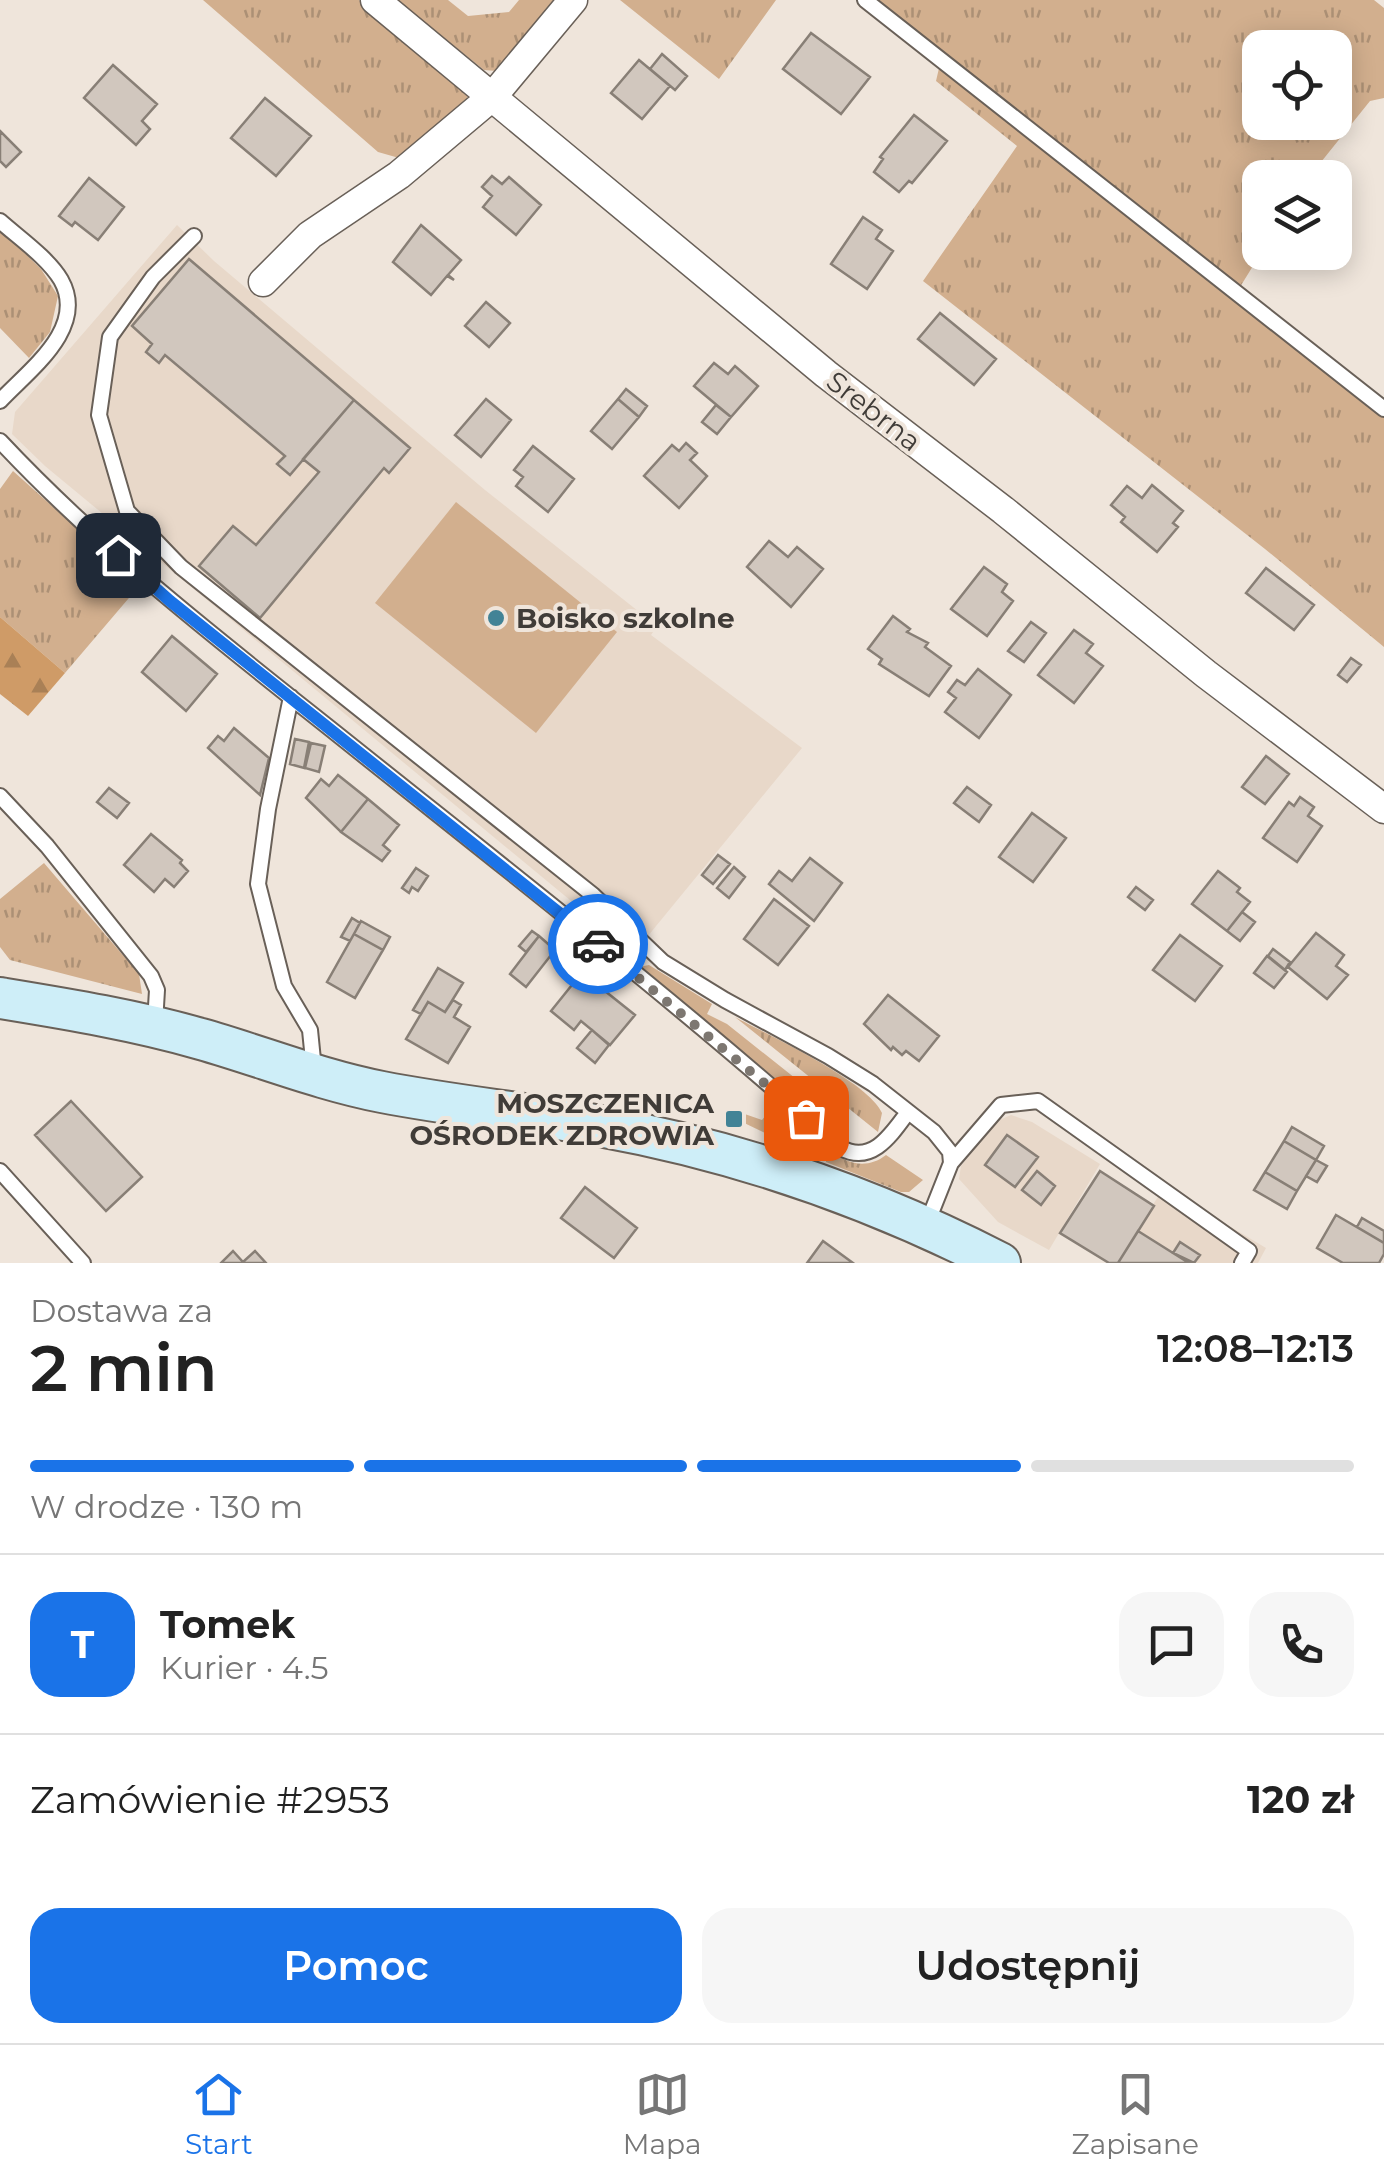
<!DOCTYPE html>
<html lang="pl">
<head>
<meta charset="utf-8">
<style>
  body { margin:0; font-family:Montserrat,sans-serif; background:#f6f6f6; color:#222; height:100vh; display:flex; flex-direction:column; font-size:38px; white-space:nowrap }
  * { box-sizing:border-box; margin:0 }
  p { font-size:32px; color:#767676 }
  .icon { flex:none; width:55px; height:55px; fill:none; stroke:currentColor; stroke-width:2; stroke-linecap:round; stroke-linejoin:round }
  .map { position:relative; height:1263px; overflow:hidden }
  .drawer { display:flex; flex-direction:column; background:#fff; flex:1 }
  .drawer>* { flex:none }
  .fabs { position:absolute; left:1242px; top:30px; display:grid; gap:20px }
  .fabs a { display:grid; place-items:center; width:110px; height:110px; border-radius:20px; background:#fff; box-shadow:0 5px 25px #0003; font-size:50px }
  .pin { position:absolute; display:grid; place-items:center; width:85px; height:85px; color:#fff; margin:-42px; border-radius:20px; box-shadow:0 5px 15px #0006 }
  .courier { position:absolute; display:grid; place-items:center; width:100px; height:100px; margin:-50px; border:8px solid #1a73e8; border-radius:50%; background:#fff; color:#222; box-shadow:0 2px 12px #0007 }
  .headline em { font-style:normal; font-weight:600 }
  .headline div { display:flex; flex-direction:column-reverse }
  .headline { display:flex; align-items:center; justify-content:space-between; height:170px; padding:0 30px }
  h1 { font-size:65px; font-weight:600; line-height:75px }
  .bar { display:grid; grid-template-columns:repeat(4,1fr); gap:15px 10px; align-content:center; height:120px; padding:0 30px }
  .bar i { height:12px; border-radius:8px; background:#e0e0e0 }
  .bar .active { background:#1a73e8 }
  .bar p { grid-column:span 4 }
  .line { display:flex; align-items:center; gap:25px; padding:0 30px; border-top:2px solid #e0e0e0 }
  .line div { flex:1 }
  .round { display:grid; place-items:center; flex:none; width:105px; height:105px; border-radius:30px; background:#f6f6f6 }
  .action { display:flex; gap:20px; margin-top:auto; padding:20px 30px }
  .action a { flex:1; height:115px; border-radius:30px; background:#1a73e8; color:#fff; font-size:40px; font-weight:600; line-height:115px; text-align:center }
  .action a+a { background:#f6f6f6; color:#222 }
  .dock { display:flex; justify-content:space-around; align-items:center; height:140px; border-top:2px solid #e0e0e0; background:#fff; font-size:28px; color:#767676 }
  .dock a { display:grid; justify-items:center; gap:5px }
  .dock .active { color:#1a73e8 }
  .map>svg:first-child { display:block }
  .built { fill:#e8d8c9 }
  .grass { fill:url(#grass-tufts); fill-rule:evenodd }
  .forest { fill:url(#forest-firs) }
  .garden { fill:#d2af8e }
  .building { fill:#d1c7be; stroke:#887f76; stroke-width:2.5 }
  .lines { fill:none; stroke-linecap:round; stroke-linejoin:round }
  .lane-casing { stroke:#696058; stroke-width:18 }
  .street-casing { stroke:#696058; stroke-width:31 }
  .secondary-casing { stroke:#696058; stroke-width:44 }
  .lane { stroke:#fff; stroke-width:14 }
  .street { stroke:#fff; stroke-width:28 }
  .secondary { stroke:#ceeef8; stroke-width:40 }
  .done { stroke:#7d7771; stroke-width:10; stroke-dasharray:0 18 }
  .route { stroke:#1a73e8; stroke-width:12 }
  .poi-dot { fill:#428396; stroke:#efe5db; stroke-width:4 }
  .labels { text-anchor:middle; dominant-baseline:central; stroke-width:8; stroke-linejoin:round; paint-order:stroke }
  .street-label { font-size:28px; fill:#403c38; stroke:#efe5db }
  .poi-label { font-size:28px; font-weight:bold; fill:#403c38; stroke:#efe5db; text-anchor:start }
</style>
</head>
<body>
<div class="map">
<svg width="1384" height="1263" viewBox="0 0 1384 1263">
  <defs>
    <pattern id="grass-tufts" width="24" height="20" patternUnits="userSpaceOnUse" patternTransform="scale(2.5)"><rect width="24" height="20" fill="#d2af8e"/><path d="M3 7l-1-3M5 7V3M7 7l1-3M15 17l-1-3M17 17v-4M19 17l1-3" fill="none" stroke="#ac9075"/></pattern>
    <pattern id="forest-firs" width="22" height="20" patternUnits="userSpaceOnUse" patternTransform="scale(2.5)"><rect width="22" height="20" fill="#cf9b67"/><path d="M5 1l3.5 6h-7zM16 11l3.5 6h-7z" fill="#a98056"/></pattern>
  </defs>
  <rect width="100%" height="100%" fill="#efe5db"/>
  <path class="built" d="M177 225 214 261 485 490 657 626 651 635 802 748 634 953 45 466 12 434 15 412Z
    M1011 1115 1032 1122 1100 1164 1049 1250 998 1222 959 1179 961 1166 997 1121Z
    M1164 1187 1266 1248 1258 1263H1117Z"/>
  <path class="grass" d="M203 0H359L468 88 467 100 399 158 378 152Z
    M397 0H448L468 16 509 12 519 0H557L497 71 484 70Z
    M620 0H776L719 79Z
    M877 0H1374L1384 8V98L1370 101 1309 177 1260 178 1261 253 1240 287 1384 400V647L1265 549 923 281 1017 146 936 81 943 51ZM1260 48H1335V122H1260Z
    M0 229 41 269 58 296 50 332 29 358 0 328Z
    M13 471 140 585 65 673 0 617V489Z
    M44 863 139 974 142 994 10 960 0 947V899Z
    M649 965 712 1004 707 1014 727 1024 844 1117V1124L837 1132 820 1119 639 967Z
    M735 1017C768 1035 868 1081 882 1113L878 1132Z
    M779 1099 824 1144 809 1154 738 1120 739 1112 762 1120Z
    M831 1151C848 1165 868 1169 886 1155L923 1180 909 1192H901L826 1162V1157Z"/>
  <path class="forest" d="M0 617 65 673 28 716 0 694Z"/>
  <path class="garden" d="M456 502 617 632 536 733 375 603Z"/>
  <path class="building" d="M811 33 870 77 841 114 783 69Z
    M662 54 687 76 675 90 650 69Z
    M639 60 670 86 642 119 611 93Z
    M113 65 157 104 142 121 150 129 136 145 84 98Z
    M265 98 311 136 276 176 231 138Z
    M914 115 947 141 912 183 909 181 899 192 874 172 883 159 880 157Z
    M0 131 21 152 6 167 0 161Z
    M492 176 502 184 509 177 541 205 516 235 483 207 492 196 482 187Z
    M89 178 124 207 98 240 75 222 72 226 59 216Z
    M863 217 882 230 876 239 893 251 867 289 831 264Z
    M421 225 461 260 448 275 454 280 447 276 431 295 393 262Z
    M189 259 354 400 290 475 277 464 285 456 165 355 159 363 146 352 152 344 132 326Z
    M486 302 510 323 489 347 465 326Z
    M940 313 996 359 974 385 918 339Z
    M714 363 728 374 735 366 758 386 731 417 694 386Z
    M626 389 647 406 639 417 618 399Z
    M486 399 511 420 481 457 455 435Z
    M618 399 639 417 612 449 591 431Z
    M354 400 410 448 389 473 384 468 260 618 199 566 233 526 256 545 319 472 303 459Z
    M716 405 731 417 717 434 702 422Z
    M686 443 697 453 690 460 707 476 679 508 644 476 672 445 679 451Z
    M533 446 574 479 548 512 516 486 523 477 514 470Z
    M1152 485 1183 511 1173 523 1178 527 1157 552 1121 522 1125 517 1111 505 1127 486 1142 498Z
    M769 541 788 557 797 547 823 569 791 607 747 567Z
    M984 567 1007 584 1002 592 1013 601 987 636 951 609Z
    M1266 568 1314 605 1294 630 1246 593Z
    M893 616 910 629 907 632 928 643 925 647 951 666 929 696 879 664 882 659 868 649Z
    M1031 622 1046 633 1024 662 1008 651Z
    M1074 630 1093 644 1086 653 1103 666 1074 703 1038 675Z
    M172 636 217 674 186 711 142 672Z
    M1351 658 1361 665 1347 682 1338 675Z
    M978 669 1011 695 979 738 945 712 956 698 948 692 957 680 965 685Z
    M234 728 269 758 260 795 208 748 218 736 224 741Z
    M295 739 309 742 304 768 290 764Z
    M311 743 325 746 319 772 305 768Z
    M1266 756 1289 774 1265 804 1242 787Z
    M338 775 368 799 341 832 306 798 321 779 329 786Z
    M967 787 991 805 979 822 954 803Z
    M109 788 129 803 117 818 97 802Z
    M1300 797 1314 807 1308 816 1322 826 1297 862 1263 838 1289 802 1294 806Z
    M368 799 399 825 383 845 390 851 382 861 341 832Z
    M1032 813 1066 838 1033 882 999 857Z
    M151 834 182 860 180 863 188 871 174 887 165 879 154 892 124 865Z
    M718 855 730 864 713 884 702 875Z
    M810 858 842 883 814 921 769 884 779 871 792 881Z
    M734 867 745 877 729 898 717 888Z
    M416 868 428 876 418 891 412 887 409 893 402 888Z
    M1218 871 1240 888 1237 892 1250 902 1227 931 1192 904Z
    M1136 887 1153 900 1145 910 1128 897Z
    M774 899 809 926 778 965 744 939Z
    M1242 912 1255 922 1240 941 1227 931Z
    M352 918 360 923 350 941 341 937Z
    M361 921 390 937 383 950 354 934Z
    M532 931 539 936 526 952 519 946Z
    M1316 933 1344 955 1336 966 1348 975 1327 999 1288 967Z
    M354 934 383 950 355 998 327 982Z
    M1180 935 1222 966 1195 1001 1153 970Z
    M539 936 555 950 526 987 510 974Z
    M1273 949 1290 962 1285 970 1268 956Z
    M1267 956 1287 972 1274 988 1254 973Z
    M588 965 611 984 605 991 635 1015 610 1045 581 1021 574 1030 551 1011Z
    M438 968 463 983 445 1012 428 1002 421 1014 413 1010Z
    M888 995 939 1036 919 1061 906 1051 902 1055 893 1047 891 1050 864 1024Z
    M453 1000 461 1005 454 1017 470 1027 448 1063 406 1039 428 1002 445 1012Z
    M592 1030 609 1045 595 1063 577 1048Z
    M71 1101 142 1177 106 1211 35 1135Z
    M1292 1127 1324 1146 1316 1160 1284 1141Z
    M1007 1135 1038 1157 1015 1187 985 1165Z
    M1284 1141 1316 1160 1297 1191 1265 1172Z
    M1316 1160 1327 1166 1317 1182 1306 1176Z
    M1037 1171 1055 1186 1041 1205 1022 1190Z
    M1100 1171 1154 1206 1118 1263H1109L1060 1233Z
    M1265 1172 1297 1191 1287 1209 1254 1190Z
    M585 1187 637 1228 614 1258 561 1218Z
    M1336 1215 1384 1243V1254L1379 1263H1343L1317 1248Z
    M1362 1218 1384 1231V1243L1357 1227Z
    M1138 1231 1173 1253 1189 1263H1118Z
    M823 1241 853 1263H807Z
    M1180 1242 1200 1255 1194 1263 1173 1253Z
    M233 1251 243 1262 255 1251 266 1263H221Z"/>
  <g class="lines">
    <g class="lane-casing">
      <path id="lane" d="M865 0 1384 409
        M0 221C19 238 48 258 61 280 88 328 29 370 0 401
        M194 236 153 277 110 337 99 415 127 511 181 567 593 895 663 962 725 1000 828 1056 873 1084 934 1132 950 1152 951 1163 926 1226
        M0 441C102 550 220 641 337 734 507 870 679 1003 841 1148 872 1165 891 1135 908 1112
        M291 697 268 809 258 884 284 986 310 1030 314 1070
        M0 796 47 846 151 976 157 990 155 1023
        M951 1163 1001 1105 1038 1101 1249 1251 1242 1263
        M0 1171 83 1263"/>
    </g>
    <g class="street-casing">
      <path id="street" d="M375 0 826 374 1003 510 1206 674 1384 809
        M263 282 310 235 399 175 493 96 573 0"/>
    </g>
    <g class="secondary-casing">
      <path id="secondary" d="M0 998C67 1009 135 1020 201 1039 261 1056 320 1080 382 1092 454 1106 528 1113 600 1126 738 1151 875 1199 1000 1263"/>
    </g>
    <use href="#lane" class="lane"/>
    <use href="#street" class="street"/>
    <use href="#secondary" class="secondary"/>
  </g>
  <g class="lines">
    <path class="done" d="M598 944 806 1118"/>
    <path class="route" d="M118 555 170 601 598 944"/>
  </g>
  <g class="poi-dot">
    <circle cx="496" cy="618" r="10"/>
    <rect x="724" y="1109" width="20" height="20" rx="5"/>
  </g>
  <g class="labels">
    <g class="street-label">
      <text transform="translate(874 411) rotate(38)">Srebrna</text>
    </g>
    <g class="poi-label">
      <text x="516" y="618">Boisko szkolne</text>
      <text x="714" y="1103" text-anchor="end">MOSZCZENICA<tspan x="714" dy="32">OŚRODEK ZDROWIA</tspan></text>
    </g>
  </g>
</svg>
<div class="fabs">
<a><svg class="icon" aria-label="locate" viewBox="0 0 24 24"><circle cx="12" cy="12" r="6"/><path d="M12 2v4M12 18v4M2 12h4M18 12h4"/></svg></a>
<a><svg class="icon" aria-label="layers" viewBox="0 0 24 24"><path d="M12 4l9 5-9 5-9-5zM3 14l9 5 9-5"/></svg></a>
</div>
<div class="pin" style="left:806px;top:1118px;background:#ea580c"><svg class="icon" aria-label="bag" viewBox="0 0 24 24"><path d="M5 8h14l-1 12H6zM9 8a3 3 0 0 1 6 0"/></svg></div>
<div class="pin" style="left:118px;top:555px;background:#1f2937"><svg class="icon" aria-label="home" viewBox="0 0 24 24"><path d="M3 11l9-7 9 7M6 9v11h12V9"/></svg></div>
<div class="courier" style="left:598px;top:944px"><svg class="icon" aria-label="car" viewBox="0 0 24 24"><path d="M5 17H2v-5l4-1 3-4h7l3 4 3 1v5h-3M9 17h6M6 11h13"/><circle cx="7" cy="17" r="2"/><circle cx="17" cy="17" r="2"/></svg></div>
</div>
<section class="drawer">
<div class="headline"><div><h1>2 min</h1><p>Dostawa za</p></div><em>12:08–12:13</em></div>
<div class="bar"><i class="active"></i><i class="active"></i><i class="active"></i><i></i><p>W drodze · 130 m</p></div>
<div class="line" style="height:180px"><b class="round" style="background:#1a73e8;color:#fff">T</b><div><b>Tomek</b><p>Kurier · 4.5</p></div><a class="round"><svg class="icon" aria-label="chat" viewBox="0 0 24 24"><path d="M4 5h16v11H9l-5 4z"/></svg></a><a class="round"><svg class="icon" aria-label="phone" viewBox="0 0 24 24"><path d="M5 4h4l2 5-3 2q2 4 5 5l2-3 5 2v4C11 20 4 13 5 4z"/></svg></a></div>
<div class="line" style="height:130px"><div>Zamówienie #2953</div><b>120 zł</b></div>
<div class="action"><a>Pomoc</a><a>Udostępnij</a></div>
</section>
<nav class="dock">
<a class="active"><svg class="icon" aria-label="home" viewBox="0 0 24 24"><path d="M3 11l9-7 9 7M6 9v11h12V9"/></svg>Start</a>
<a><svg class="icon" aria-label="map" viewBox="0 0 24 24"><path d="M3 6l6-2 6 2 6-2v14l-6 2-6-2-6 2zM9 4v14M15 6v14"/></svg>Mapa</a>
<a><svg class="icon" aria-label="saved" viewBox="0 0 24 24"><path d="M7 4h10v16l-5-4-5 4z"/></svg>Zapisane</a>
</nav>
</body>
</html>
